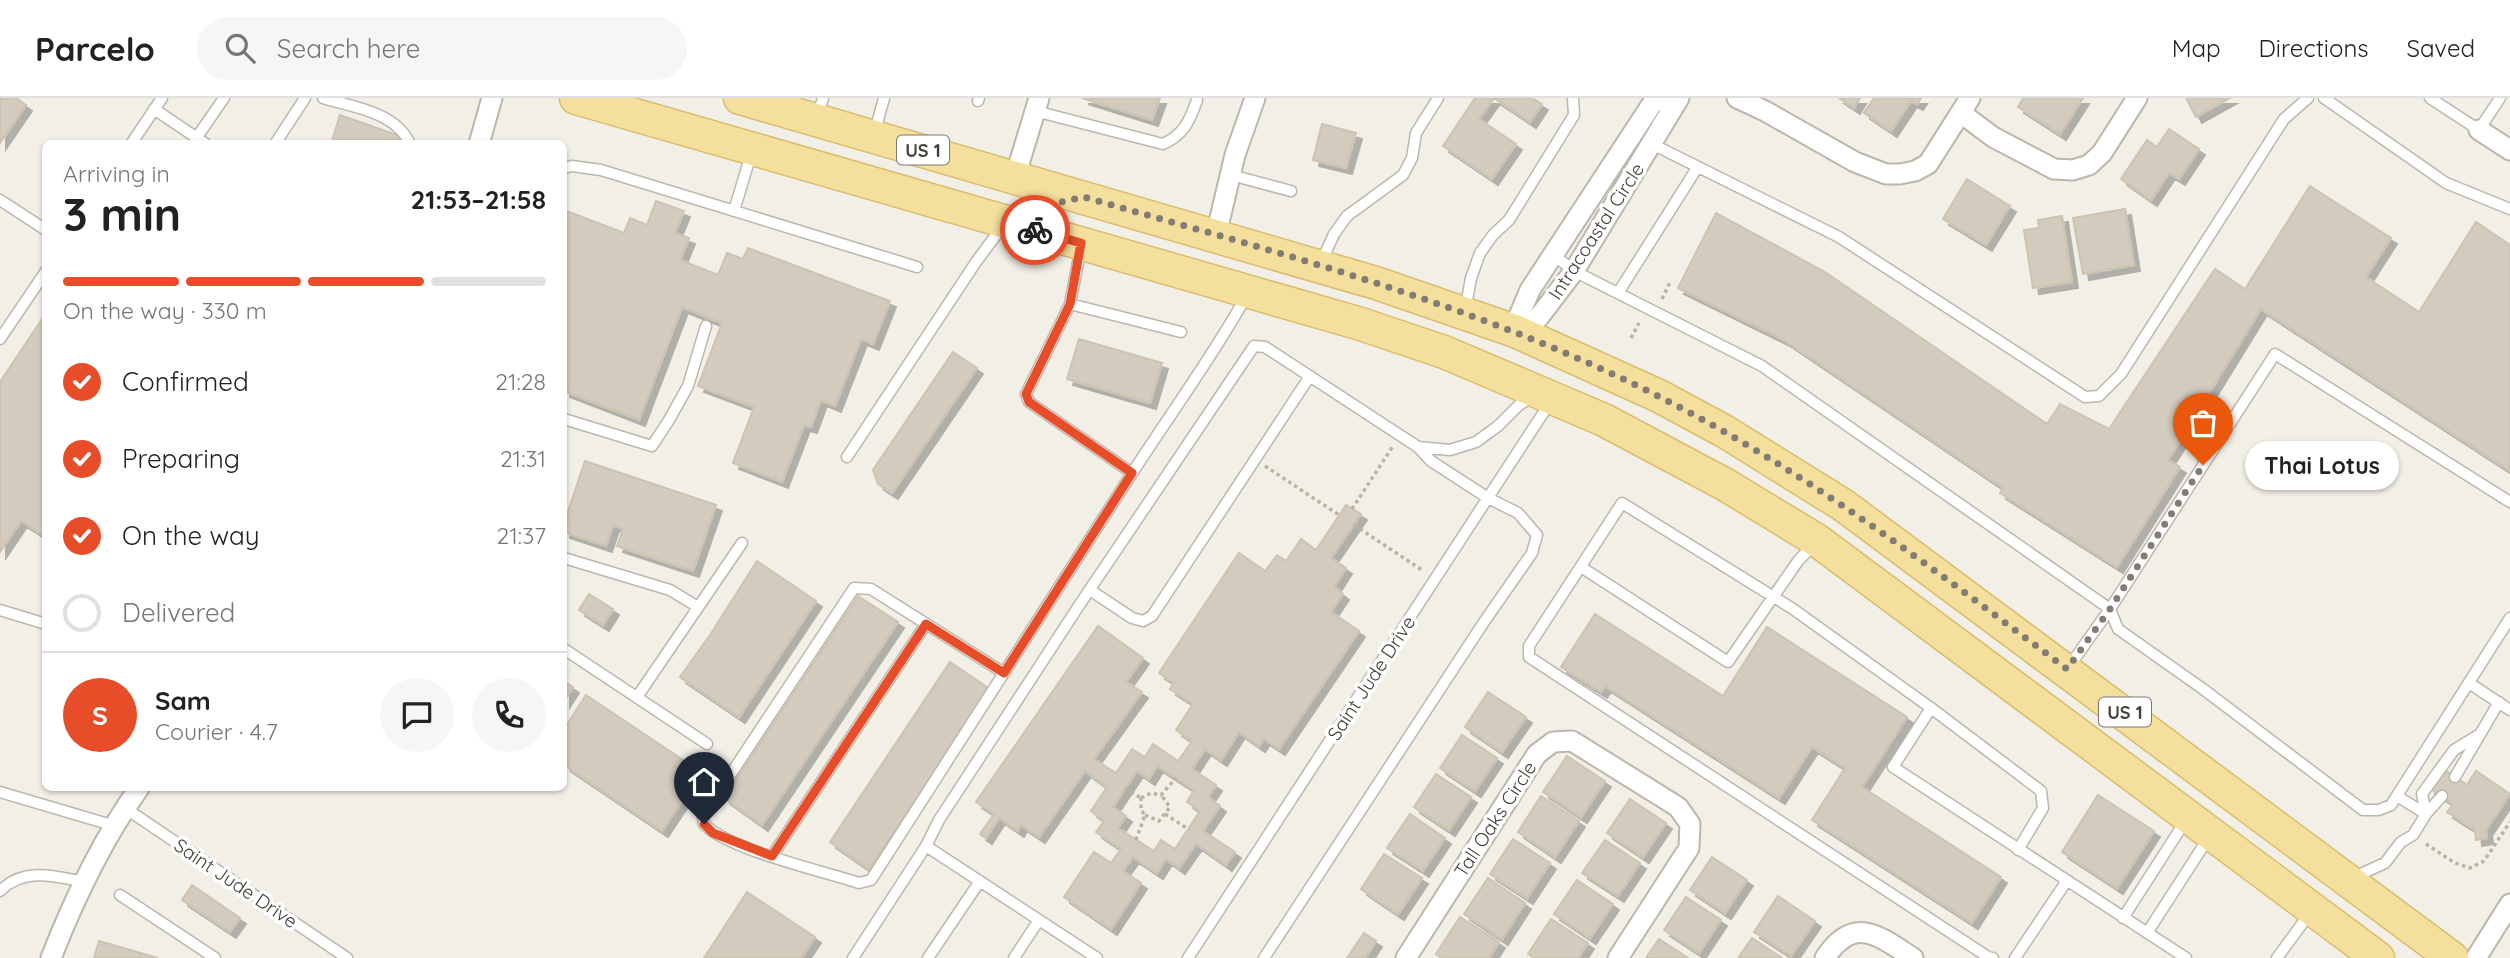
<!DOCTYPE html>
<html lang="en">
<head>
<meta charset="utf-8">
<style>
  body { margin:0; font-family:Quicksand,sans-serif; background:#f6f6f6; color:#222; height:100vh; display:flex; flex-direction:column; font-size:26px; white-space:nowrap }
  * { box-sizing:border-box; margin:0 }
  p { font-size:23px; color:#767676 }
  .icon { flex:none; width:38px; height:38px; fill:none; stroke:currentColor; stroke-width:2; stroke-linecap:round; stroke-linejoin:round }
  .map { position:relative; flex:1; overflow:hidden }
  .drawer { position:absolute; left:42px; top:42px; width:525px; height:651px; display:flex; flex-direction:column; background:#fff; border-radius:10px; box-shadow:0 2px 5px #0004 }
  .drawer>* { flex:none }
  .pin { position:absolute; display:grid; place-items:center; width:60px; height:60px; color:#fff; margin:-72px -30px; border-radius:50% 50% 50% 0; rotate:-45deg; box-shadow:0 0 7px #0007 }
  .pin .icon { rotate:45deg }
  .courier { position:absolute; display:grid; place-items:center; width:70px; height:70px; margin:-35px; border:5px solid #e74d29; border-radius:50%; background:#fff; color:#222; box-shadow:0 2px 9px #0007 }
  .bubble { position:absolute; height:49px; border-radius:24px; background:#fff; box-shadow:0 2px 5px #0004; font-size:23px; font-weight:700; line-height:49px; text-align:center }
  .overview em { font-style:normal; font-weight:700 }
  .overview div { display:flex; flex-direction:column-reverse }
  .overview { display:flex; align-items:center; justify-content:space-between; height:119px; padding:0 21px }
  h1 { font-size:46px; font-weight:700; line-height:52px }
  .bar { display:grid; grid-template-columns:repeat(4,1fr); gap:10px 7px; align-content:center; height:84px; padding:0 21px }
  .bar i { height:9px; border-radius:5px; background:#e0e0e0 }
  .bar .selected { background:#e74d29 }
  .bar p { grid-column:span 4 }
  .line { display:flex; align-items:center; gap:18px; padding:0 21px; border-top:2px solid #e0e0e0 }
  .line div { flex:1 }
  .round { display:grid; place-items:center; flex:none; width:74px; height:74px; border-radius:37px; background:#f6f6f6 }
  ol { padding:0 21px; list-style:none }
  li { display:flex; align-items:center; gap:21px; height:77px }
  li p { margin-inline-start:auto }
  li .icon { padding:7px; border-radius:50%; background:#e74d29; color:#fff; stroke-width:4 }
  li:last-child { color:#767676 }
  li i { width:38px; height:38px; border:4px solid #e0e0e0; border-radius:50% }
  header { display:flex; align-items:center; gap:42px; box-sizing:border-box; height:98px; padding:0 35px; background:#fff; border-bottom:2px solid #e0e0e0 }
  header strong { font-size:33px }
  nav { display:flex; gap:38px; margin-inline-start:auto; font-size:24px }
  .search { width:490px; height:63px; background:#f6f6f6; display:flex; align-items:center; gap:18px; box-sizing:border-box; padding:0 24px; border-radius:38px; color:#767676; font-size:26px }
  .map>svg:first-child { display:block }
  .building { fill:#d3cbbe; stroke:#cdc3b1; stroke-width:2; fill-rule:evenodd; filter:url(#shadow) }
  .lines { fill:none; stroke-linecap:round; stroke-linejoin:round }
  .service-casing { stroke:#bdb7ab; stroke-width:13 }
  .minor-casing { stroke:#bdb7ab; stroke-width:23 }
  .primary-casing { stroke:#d9bd6e; stroke-width:35 }
  .path { stroke:#bdb39d; stroke-width:3.5; stroke-dasharray:3.5 3.5; stroke-linecap:butt }
  .service { stroke:#fff; stroke-width:10 }
  .minor { stroke:#fff; stroke-width:19 }
  .primary { stroke:#f5df9d; stroke-width:32 }
  .done { stroke:#817d75; stroke-width:7; stroke-dasharray:0 12.6 }
  .route { stroke:#e74d29; stroke-width:9 }
  .labels { text-anchor:middle; dominant-baseline:central; stroke-width:7; stroke-linejoin:round; paint-order:stroke }
  .shield { fill:#fff; stroke:#7c7973; stroke-width:2 }
  .shield-label { font-size:18px; font-weight:bold; fill:#444037 }
  .street-label { font-size:19px; fill:#444037; stroke:#fff }
</style>
</head>
<body>
<header>
<strong>Parcelo</strong>
<div class="search"><svg class="icon" aria-label="search" viewBox="0 0 24 24"><circle cx="10" cy="10" r="6"/><path d="M15 15l6 6"/></svg>Search here</div>
<nav><a>Map</a><a>Directions</a><a>Saved</a></nav>
</header>
<div class="map">
<svg width="2510" height="860" viewBox="0 0 2510 860">
  <defs>
    <filter id="shadow"><feDropShadow dx="6" dy="6" stdDeviation="0" flood-color="#0004"/></filter>
  </defs>
  <rect width="100%" height="100%" fill="#f2efe7"/>
  <path class="building" d="M0 0H16L26 7 0 45Z
    M1082 0H1160L1152 22Z
    M1475 0H1494L1479 21 1516 46 1492 81 1443 48Z
    M1494 0H1532L1542 6 1530 24Z
    M1839 0H1860L1854 10Z
    M1874 0H1921L1917 6 1911 3 1891 33 1864 15Z
    M2023 0H2083L2060 36 2018 9Z
    M2186 0H2230L2196 19Z
    M340 17 400 38 397 46H331Z
    M1322 26 1356 35 1346 70 1313 62Z
    M2169 31 2199 51 2179 81 2169 75 2151 102 2121 81 2147 42 2157 49Z
    M1967 81 2010 108 1986 147 1943 121Z
    M2310 88 2391 140 2366 179 2419 214 2476 124 2510 147V373L2261 211 2168 362 2180 369 2117 469 2000 395 2003 390 1784 242 1678 190 1716 115 1825 174 2047 326 2060 306 2109 331 2215 171 2245 191Z
    M656 103 684 113 675 135 689 140 680 162 718 177 727 155 743 161 748 150 890 203 873 246 861 241 835 308 821 302 811 329 804 327 782 384 733 365 754 309 698 288 722 225 682 209 639 322 564 293V112L624 135 630 120 647 127Z
    M2125 111 2134 167 2083 176 2073 120Z
    M2062 118 2072 184 2033 190 2024 132 2039 130 2038 122Z
    M46 215V439L21 423 0 454V284Z
    M1079 241 1162 265 1150 305 1067 281Z
    M953 254 977 270 892 395 878 386 873 372Z
    M585 363 716 407 693 473 617 448 623 431 613 427 606 448 564 434V425Z
    M1346 407 1361 416 1331 460 1346 470 1334 489 1343 496 1331 514 1359 533 1279 651 1264 641 1259 648 1239 634 1221 662 1205 651 1192 671 1216 687 1208 699 1220 708 1203 733 1235 754 1226 767 1196 746 1179 770 1166 761 1157 775 1133 759 1123 773 1141 785 1111 831 1064 799 1094 754 1111 765 1121 751 1096 734 1104 723 1091 713 1107 689 1085 673 1039 739 1021 727 1018 733 999 720 986 740 980 736 994 716 976 704 1098 528 1143 560 1126 584 1142 594 1094 661 1116 675 1132 651 1145 659 1153 646 1178 663 1192 643 1176 632 1193 606 1170 591 1174 585 1159 575 1239 455 1265 473 1277 457 1286 463 1301 441 1316 452ZM1157 668 1194 692 1187 704 1200 713 1175 751 1161 742 1154 753 1118 730 1126 718 1113 709 1137 673 1149 681Z
    M757 463 816 503 739 619 680 579 710 537Z
    M589 496 613 511 603 527 579 512Z
    M858 498 898 524 762 727 724 700Z
    M1595 516 1723 598 1767 529 1907 619 1862 689 2001 779 1972 825 1812 722 1845 670 1812 649 1779 700 1605 588 1601 594 1561 569Z
    M950 564 990 591 869 771 830 744Z
    M564 583 573 589 564 603Z
    M1488 594 1526 619 1502 654 1465 629Z
    M586 597 701 674 662 733 564 667V631Z
    M1462 637 1497 660 1475 693 1440 670Z
    M1567 658 1605 683 1581 719 1543 694Z
    M2442 670 2467 687 2476 673 2510 696 2486 732 2487 740 2476 742 2475 732 2447 714 2453 706 2429 690Z
    M1436 676 1471 699 1449 732 1414 709Z
    M2098 697 2154 733 2117 790 2062 754Z
    M1541 698 1579 723 1555 759 1518 734Z
    M1630 701 1666 725 1643 759 1607 735Z
    M1410 716 1445 740 1423 773 1387 750Z
    M1513 741 1550 765 1527 800 1490 776Z
    M1605 742 1640 765 1618 798 1582 775Z
    M1384 756 1422 780 1398 816 1361 791Z
    M1712 759 1747 782 1725 815 1690 792Z
    M1488 780 1525 805 1502 841 1464 816Z
    M1577 782 1613 806 1590 840 1554 816Z
    M192 787 240 820 230 834 182 802Z
    M747 794 815 839 801 860H704Z
    M1778 798 1815 823 1791 858 1754 834Z
    M1686 799 1721 822 1699 855 1664 832Z
    M1460 819 1499 844 1489 860H1442L1436 856Z
    M1551 821 1588 845 1578 860H1534L1528 856Z
    M1364 835 1376 843 1365 860H1347Z
    M1752 840 1782 860H1738Z
    M1659 841 1688 860H1646Z
    M99 843 158 860H94Z"/>
  <g class="lines">
    <g class="service-casing">
      <path id="service" d="M323 0C353 9 396 14 410 46
        M2324 0 2446 85 2510 111
        M2430 0 2479 32 2500 0
        M978 3 979 0
        M154 11 206 46
        M1035 13 1163 46C1184 37 1190 22 1197 2
        M817 20 823 0
        M874 37 884 0
        M197 39 224 0
        M1650 45 1839 139 2085 299 2099 298 2121 276 2284 21 2308 0
        M131 46 162 0
        M275 46 305 0
        M564 70 572 68 601 72 917 169
        M1231 77 1291 93
        M0 102 46 132
        M734 113 751 56
        M1081 149 1070 206 1026 296 1029 304 1132 375
        M1554 157 1574 173 1762 268 2110 511 2118 531 2203 591 2363 712H2379L2391 707 2510 520
        M1321 165 1334 136 1347 118 1403 77 1412 60 1416 35 1438 0
        M1618 195 1697 70
        M1070 206 1181 234
        M1465 213 1471 180 1480 155 1493 137 1509 122 1574 17 1573 0
        M0 241 46 173
        M564 321 652 348 669 322 688 288 706 228
        M847 359 976 164 1002 129
        M564 460 670 492 698 509
        M1581 469 1728 564 1798 463 1814 446
        M1090 492 1132 520 1143 523 1152 518 1310 278
        M0 512 46 526
        M564 551 707 646
        M2068 570 2110 511 2275 256 2510 404
        M1004 575 871 491 854 490 703 718 704 726C727 751 822 773 859 785L871 782C957 648 1043 514 1129 380 1168 319 1212 260 1247 197
        M2469 585 2510 612
        M637 599 742 445
        M1931 610 1893 669 2186 860
        M2455 679 2499 604
        M0 694 115 728
        M2397 698 2426 716
        M125 710 347 860
        M2426 716 2422 696 2454 652 2480 636
        M926 748 939 722 1080 506 1254 248 1265 249 1418 349 1450 352 1476 344 1498 328 1519 307 1534 298
        M772 758 926 526
        M2352 780 2385 765 2401 744 2413 737 2426 716 2442 698
        M0 793C24 769 54 778 85 784
        M120 797 215 860
        M2123 820 2186 722
        M2147 835 2209 739
        M853 860 926 748 1097 860
        M928 860 980 783
        M1014 860 1039 822
        M1188 860 1551 303
        M1264 860 1484 524 1532 455 1537 437 1518 415 1488 400 1431 363 1418 349
        M1993 860 1988 859 1529 559V548L1622 405 1793 511 1931 610 2041 693 2043 710 2018 752
        M2015 860 2066 784
        M2277 860 2310 815"/>
    </g>
    <g class="minor-casing">
      <path id="minor" d="M1737 0 1765 13 1855 64 1886 76H1900L1915 73 1928 66 1970 0
        M1961 15 1993 39 2054 71 2073 72 2089 67 2102 55 2137 0
        M2479 32 2510 52
        M479 46 492 0
        M1015 79 1039 0
        M1216 137 1235 57 1255 0
        M1515 233 1533 225 1539 219 1574 173 1679 0
        M1515 233 1516 225 1530 192 1652 6 1661 0
        M51 860C74 801 103 741 139 690
        M1406 860 1537 656 1553 644 1572 643 1678 709 1690 726 1689 750 1618 860
        M1825 860C1854 816 1879 838 1913 860
        M2476 860 2510 806"/>
    </g>
    <g class="primary-casing">
      <path id="primary" d="M576 0 1361 226 1444 254 1604 322 1726 387 1818 443 2378 860
        M740 0 1376 185 1515 233 1659 298 1724 333 1843 407 2452 860"/>
    </g>
    <path class="path" d="M1662 201 1670 184
      M1631 240 1639 225
      M1265 368 1339 417
      M1352 411 1393 348
      M1354 427 1422 472
      M1125 690 1141 700
      M1141 700 1151 695 1161 697 1176 680
      M1165 716 1188 731
      M1145 717 1159 723 1170 709 1161 697
      M1136 742 1145 717 1141 712V700
      M2426 746 2455 765 2470 770 2484 763 2510 724"/>
    <use href="#service" class="service"/>
    <use href="#minor" class="minor"/>
    <use href="#primary" class="primary"/>
  </g>
  <g class="lines">
    <path class="done" d="M1035 132 1007 123 1042 108 1084 99C1279 155 1476 206 1658 298 1805 372 1936 473 2067 571L2110 511 2203 367"/>
    <path class="route" d="M704 726 713 735 772 758 926 526 1004 575 1132 375 1029 304 1026 296 1070 206 1081 145 1035 132"/>
  </g>
  <g class="labels">
    <g class="shield">
      <rect x="897" y="37.5" width="52" height="29" rx="5"/>
      <rect x="2099" y="599.5" width="52" height="29" rx="5"/>
    </g>
    <g class="shield-label">
      <text x="923" y="52">US 1</text>
      <text x="2125" y="614">US 1</text>
    </g>
    <g class="street-label">
      <text transform="translate(1596 133) rotate(-57)">Intracoastal Circle</text>
      <text transform="translate(1371 580) rotate(-57)">Saint Jude Drive</text>
      <text transform="translate(1495 721) rotate(-57)">Tall Oaks Circle</text>
      <text transform="translate(236 785) rotate(34)">Saint Jude Drive</text>
    </g>
  </g>
</svg>
<div class="pin" style="left:2203px;top:367px;background:#ea580c"><svg class="icon" aria-label="bag" viewBox="0 0 24 24"><path d="M5 8h14l-1 12H6zM9 8a3 3 0 0 1 6 0"/></svg></div>
<div class="pin" style="left:704px;top:726px;background:#1f2937"><svg class="icon" aria-label="home" viewBox="0 0 24 24"><path d="M3 11l9-7 9 7M6 9v11h12V9"/></svg></div>
<div class="courier" style="left:1035px;top:132px"><svg class="icon" aria-label="bike" viewBox="0 0 24 24"><circle cx="6" cy="16" r="4"/><circle cx="18" cy="16" r="4"/><path d="M6 16l4-8h5l3 8M10 8l3 8H6M13 5h3"/></svg></div>
<div class="bubble" style="left:2245px;top:343px;width:154px">Thai Lotus</div>
<section class="drawer">
<div class="overview"><div><h1>3 min</h1><p>Arriving in</p></div><em>21:53–21:58</em></div>
<div class="bar"><i class="selected"></i><i class="selected"></i><i class="selected"></i><i></i><p>On the way · 330 m</p></div>
<ol>
<li><svg class="icon" aria-label="check" viewBox="0 0 24 24"><path d="M5 12l5 5 9-10"/></svg>Confirmed<p>21:28</p></li>
<li><svg class="icon" aria-label="check" viewBox="0 0 24 24"><path d="M5 12l5 5 9-10"/></svg>Preparing<p>21:31</p></li>
<li><svg class="icon" aria-label="check" viewBox="0 0 24 24"><path d="M5 12l5 5 9-10"/></svg>On the way<p>21:37</p></li>
<li><i></i>Delivered</li>
</ol>
<div class="line" style="height:126px"><b class="round" style="background:#e74d29;color:#fff">S</b><div><b>Sam</b><p>Courier · 4.7</p></div><a class="round"><svg class="icon" aria-label="chat" viewBox="0 0 24 24"><path d="M4 5h16v11H9l-5 4z"/></svg></a><a class="round"><svg class="icon" aria-label="phone" viewBox="0 0 24 24"><path d="M5 4h4l2 5-3 2q2 4 5 5l2-3 5 2v4C11 20 4 13 5 4z"/></svg></a></div>
</section>
</div>
</body>
</html>
